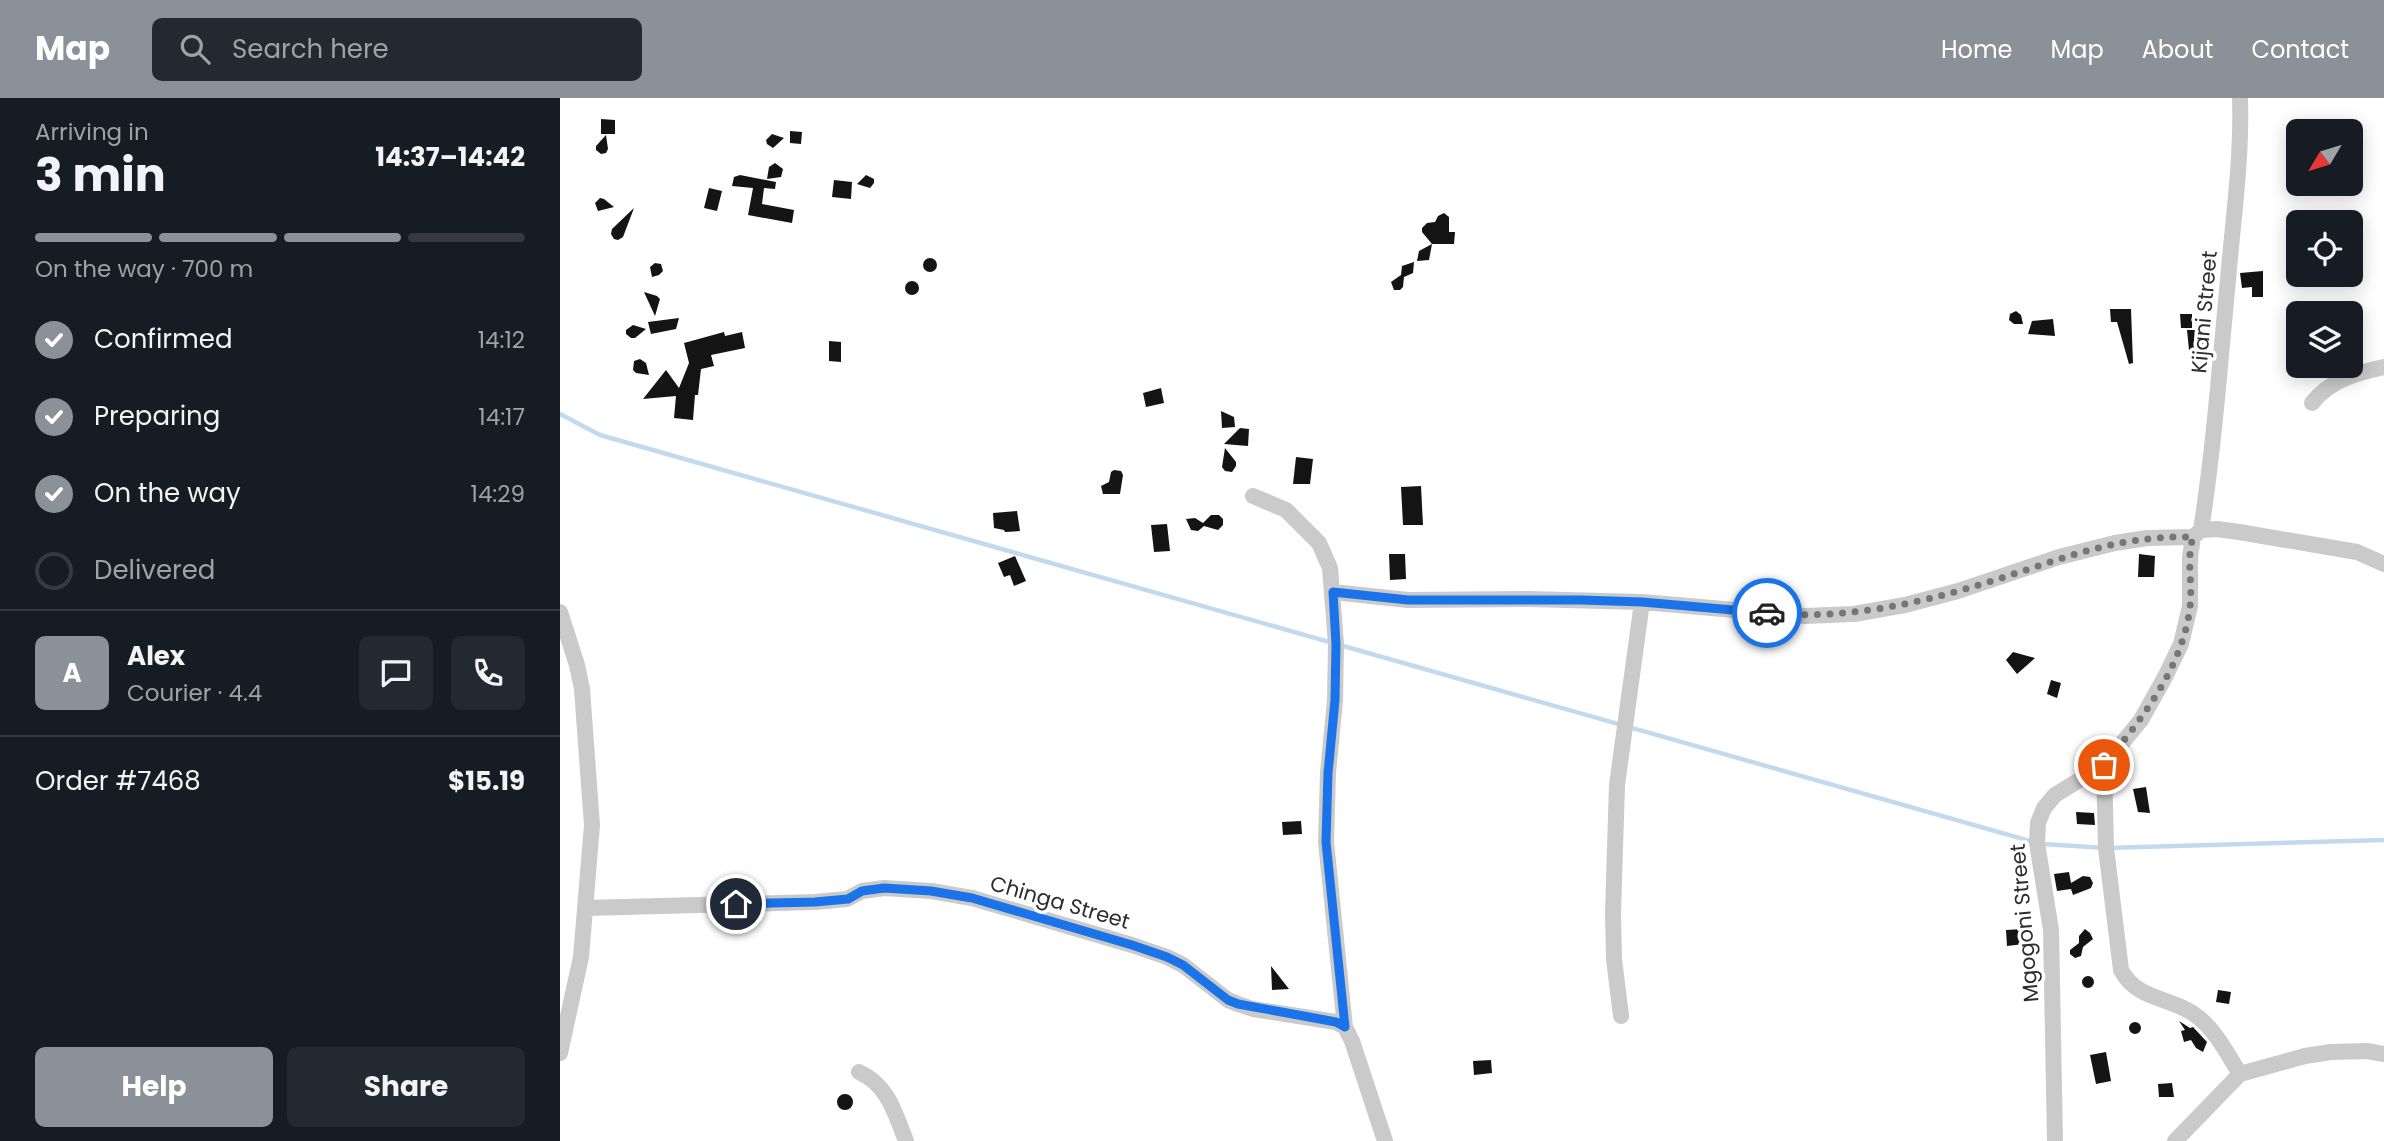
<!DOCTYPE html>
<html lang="en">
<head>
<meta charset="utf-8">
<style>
  body { margin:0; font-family:Poppins,sans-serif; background:#242831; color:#f1f3f6; height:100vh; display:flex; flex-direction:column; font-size:26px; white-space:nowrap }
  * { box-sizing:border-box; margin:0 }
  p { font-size:23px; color:#9ea1a6 }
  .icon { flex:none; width:38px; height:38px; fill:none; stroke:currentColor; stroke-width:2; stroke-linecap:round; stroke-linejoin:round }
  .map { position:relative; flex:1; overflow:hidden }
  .panel { display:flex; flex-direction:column; background:#171b24; width:560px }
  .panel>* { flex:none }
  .needle { width:46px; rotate:232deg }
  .buttons { position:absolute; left:1726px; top:21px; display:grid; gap:14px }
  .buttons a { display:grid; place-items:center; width:77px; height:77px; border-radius:10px; background:#171b24; box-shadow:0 4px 18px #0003; font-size:35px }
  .pin { position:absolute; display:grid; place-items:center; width:60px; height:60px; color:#fff; margin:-30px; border:4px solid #fff; border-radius:50%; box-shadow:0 2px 7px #0007 }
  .courier { position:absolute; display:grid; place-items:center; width:70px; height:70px; margin:-35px; border:5px solid #1a73e8; border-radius:50%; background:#fff; color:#222; box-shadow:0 2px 9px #0007 }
  .summary em { font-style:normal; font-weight:700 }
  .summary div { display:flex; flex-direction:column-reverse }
  .summary { display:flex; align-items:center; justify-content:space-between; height:119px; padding:0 35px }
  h1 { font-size:46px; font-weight:700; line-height:52px }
  .bar { display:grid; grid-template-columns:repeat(4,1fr); gap:10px 7px; align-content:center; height:84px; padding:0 35px }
  .bar i { height:9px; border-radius:5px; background:#363941 }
  .bar .active { background:#8c9099 }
  .bar p { grid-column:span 4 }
  .line { display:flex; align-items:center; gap:18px; padding:0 35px; border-top:2px solid #363941 }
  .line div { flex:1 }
  .round { display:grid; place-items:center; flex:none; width:74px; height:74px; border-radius:10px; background:#242831 }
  ol { padding:0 35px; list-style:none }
  li { display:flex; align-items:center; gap:21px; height:77px }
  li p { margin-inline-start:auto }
  li .icon { padding:7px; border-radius:50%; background:#8c9099; color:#fff; stroke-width:4 }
  li:last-child { color:#9ea1a6 }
  li i { width:38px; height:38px; border:4px solid #363941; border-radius:50% }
  .action { display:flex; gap:14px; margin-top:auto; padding:14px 35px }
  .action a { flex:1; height:80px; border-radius:10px; background:#8c9099; color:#fff; font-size:28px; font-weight:700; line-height:80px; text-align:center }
  .action a+a { background:#242831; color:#f1f3f6 }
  header { display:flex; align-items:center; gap:42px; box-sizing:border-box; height:98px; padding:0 35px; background:#8c9099; color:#fff }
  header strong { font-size:33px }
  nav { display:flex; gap:38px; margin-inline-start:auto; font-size:24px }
  .search { width:490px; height:63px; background:#242831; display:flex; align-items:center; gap:18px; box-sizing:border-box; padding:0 24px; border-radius:10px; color:#9ea1a6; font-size:26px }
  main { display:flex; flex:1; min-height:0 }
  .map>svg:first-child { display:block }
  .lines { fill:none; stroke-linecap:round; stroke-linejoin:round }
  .stream { stroke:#c3daee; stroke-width:4.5 }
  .building { fill:#141414 }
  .minor { stroke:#cacaca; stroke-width:16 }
  .done { stroke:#767676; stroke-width:7; stroke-dasharray:0 12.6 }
  .route { stroke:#1a73e8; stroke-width:9 }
  .labels { text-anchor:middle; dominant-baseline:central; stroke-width:7; stroke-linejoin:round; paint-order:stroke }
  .street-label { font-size:21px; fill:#2d2d2d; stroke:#fff }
</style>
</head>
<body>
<header>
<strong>Map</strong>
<div class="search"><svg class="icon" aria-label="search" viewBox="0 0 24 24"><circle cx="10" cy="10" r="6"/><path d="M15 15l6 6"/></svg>Search here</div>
<nav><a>Home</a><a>Map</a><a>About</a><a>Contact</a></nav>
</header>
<main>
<section class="panel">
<div class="summary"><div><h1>3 min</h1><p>Arriving in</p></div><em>14:37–14:42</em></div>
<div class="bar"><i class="active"></i><i class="active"></i><i class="active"></i><i></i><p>On the way · 700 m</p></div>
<ol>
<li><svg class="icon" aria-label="check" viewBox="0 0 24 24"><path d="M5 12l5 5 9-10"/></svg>Confirmed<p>14:12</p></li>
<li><svg class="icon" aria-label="check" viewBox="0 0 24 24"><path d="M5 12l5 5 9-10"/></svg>Preparing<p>14:17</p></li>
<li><svg class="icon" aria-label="check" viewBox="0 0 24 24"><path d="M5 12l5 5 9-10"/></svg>On the way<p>14:29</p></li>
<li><i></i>Delivered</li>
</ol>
<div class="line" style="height:126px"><b class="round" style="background:#8c9099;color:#fff">A</b><div><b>Alex</b><p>Courier · 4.4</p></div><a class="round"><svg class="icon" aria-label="chat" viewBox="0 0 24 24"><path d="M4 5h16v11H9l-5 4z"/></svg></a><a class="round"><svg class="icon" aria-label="phone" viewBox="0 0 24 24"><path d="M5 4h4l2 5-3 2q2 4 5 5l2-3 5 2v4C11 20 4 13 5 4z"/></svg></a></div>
<div class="line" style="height:91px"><div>Order #7468</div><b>$15.19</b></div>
<div class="action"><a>Help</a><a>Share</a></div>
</section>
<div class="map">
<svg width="1824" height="1043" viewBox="0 0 1824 1043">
  <rect width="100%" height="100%" fill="#fff"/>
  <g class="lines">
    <path class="stream" d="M0 316 40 337 1474 744
      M1482 746 1546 750 1824 742"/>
  </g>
  <path class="building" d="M41 21 55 22V36H41Z
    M230 33 242 34 241 46 230 45Z
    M212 36 224 40 213 50 207 46 206 42Z
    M46 37 48 51 46 55 41 56 36 52V48Z
    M215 65 223 71 221 79 207 81 209 69Z
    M180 77 216 84 215 91 204 90 202 106 234 112 232 125 188 117 193 90 172 88 174 79Z
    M306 77 314 81V85L310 90 297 86Z
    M274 82 292 84 291 101 272 99Z
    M149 90 162 93 157 113 144 110Z
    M40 100 44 101 54 109 38 113 35 105Z
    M74 110 63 139 58 142 54 141 51 136 52 131Z
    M884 115 889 119V134H895L894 146H872L862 134V130L867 125 875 124 878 118Z
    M872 146 869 162 857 163 859 153Z
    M363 167a7 7 0 1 1 14 0a7 7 0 1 1-14 0Z
    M854 164 853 175 844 179 843 189 840 192H834L831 184 841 177 842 168Z
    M95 165 101 166 103 173 99 177 92 179 90 169Z
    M1703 173V199H1692V189L1682 190 1680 175Z
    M345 190a7 7 0 1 1 14 0a7 7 0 1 1-14 0Z
    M84 194 97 198 100 201 95 218Z
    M1550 211H1571L1573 265 1569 266 1557 224H1551Z
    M1456 213 1461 217 1463 226H1454L1449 222 1450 216Z
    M1620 216H1632V230H1621Z
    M119 220 116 231 91 236 88 224Z
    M1493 221 1495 238 1468 236 1472 223Z
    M73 227 86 231 75 240H71L66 236V232Z
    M1627 232H1647L1649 251 1629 252Z
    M164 234 165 238 182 234 185 250 151 257 154 268 141 271 138 297H135L133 322 114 320 116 298 83 301 106 272 119 290 129 265 124 245Z
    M269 243 281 244V264L269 263Z
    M80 261 86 265 89 277 76 275 73 272 74 263Z
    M601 290 604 305 586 309 583 295Z
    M661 313 674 319 675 329 662 330Z
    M680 330 689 331 688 348 664 346Z
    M665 350 676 364V368L672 374 665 373 662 369Z
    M736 359 753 361 750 386H733Z
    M554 372 561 373 563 377 560 396H543L541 388 549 384 551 374Z
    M861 388 863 427H843L841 389Z
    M457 413 460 433 445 434 444 432 434 430 433 415Z
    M651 417H659L663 421V427L658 432 644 428 638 433 631 432 626 421 635 420 643 425Z
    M607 426 610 453 594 454 591 427Z
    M829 456H845L846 481 830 482Z
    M1579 456 1595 458 1594 479H1578Z
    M455 458 466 483 454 488 450 477 444 479 438 465Z
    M1453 554 1475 560 1457 576 1446 562Z
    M1491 582 1501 585 1497 600 1487 596Z
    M1586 689 1590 715 1578 714 1573 691Z
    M1516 714 1534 715 1535 727 1517 726Z
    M741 723 742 736 723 737 722 724Z
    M1509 774 1511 785 1523 778 1530 779 1533 785 1531 790 1513 797 1511 791 1497 793 1494 776Z
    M1463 831 1464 846 1447 848 1446 832Z
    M1525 831 1530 835 1533 841 1523 849 1521 858 1515 860 1510 856V852L1519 845V838Z
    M711 868 729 891 712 892Z
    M1522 884a6 6 0 1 1 12 0a6 6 0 1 1-12 0Z
    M1658 892 1671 894 1669 906 1656 904Z
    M1619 923 1630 930 1633 929 1647 944 1643 954 1636 950 1631 942 1624 944 1621 933 1625 932Z
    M1569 930a6 6 0 1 1 12 0a6 6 0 1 1-12 0Z
    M1546 954 1551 983 1536 986 1530 957Z
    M931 962 932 975 914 977 913 963Z
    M1612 985 1614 999H1599L1598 986Z
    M277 1004a8 8 0 1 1 16 0a8 8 0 1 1-16 0Z"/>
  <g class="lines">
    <path class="minor" d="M1752 305C1770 282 1796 275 1824 269
      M693 398 726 412 759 445 770 470 776 546 775 602 768 675 766 744 785 929
      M1641 432C1654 349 1660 265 1668 182 1673 121 1682 61 1680 0
      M773 494 848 502 968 501 1082 504 1245 518 1294 516 1345 507 1398 493 1499 459 1555 445 1587 440 1633 439
      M0 514 17 567 22 591 32 727 21 859 0 955
      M1544 667 1546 750 1561 872C1578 904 1612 898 1638 919 1656 933 1668 957 1680 976
      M25 810 255 804 287 801 302 793 324 790 371 793 412 800 572 847 607 859 623 867 668 902 678 906 693 911 776 924 785 929 792 943 825 1043
      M1061 918 1054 861 1053 815 1057 687 1082 504
      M299 974C328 987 335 1015 346 1043
      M1495 1043 1491 832 1477 745 1478 725 1484 710 1495 697 1544 667 1581 622 1605 579 1621 546 1630 508V459L1633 439 1641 432 1657 431 1679 434 1797 454 1824 466
      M1615 1043 1680 976 1745 958 1771 954 1807 953 1824 956"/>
  </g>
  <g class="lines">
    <path class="done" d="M1207 515C1285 522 1358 506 1432 483 1502 461 1557 437 1633 439 1626 462 1633 486 1630 509 1623 569 1581 622 1544 667"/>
    <path class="route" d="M176 806 255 804 288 801 302 793 324 790 371 793 412 800 572 847 607 859 623 867 668 902 678 906 776 924 785 929 766 744 768 675 775 602 776 546 773 494 848 502H1021L1082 504 1207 515"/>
  </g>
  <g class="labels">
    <g class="street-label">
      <text transform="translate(1644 214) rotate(-85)">Kijani Street</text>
      <text transform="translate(500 804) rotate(16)">Chinga Street</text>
      <text transform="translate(1464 825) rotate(-95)">Mgogoni Street</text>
    </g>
  </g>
</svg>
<div class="buttons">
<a><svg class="needle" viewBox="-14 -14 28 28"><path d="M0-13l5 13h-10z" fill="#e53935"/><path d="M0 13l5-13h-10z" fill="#9ea1a6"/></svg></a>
<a><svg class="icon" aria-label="locate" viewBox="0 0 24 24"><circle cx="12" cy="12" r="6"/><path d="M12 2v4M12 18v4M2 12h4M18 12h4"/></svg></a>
<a><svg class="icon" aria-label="layers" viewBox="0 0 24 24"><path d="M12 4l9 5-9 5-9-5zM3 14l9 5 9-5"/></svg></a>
</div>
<div class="pin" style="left:1544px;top:667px;background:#ea580c"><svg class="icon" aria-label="bag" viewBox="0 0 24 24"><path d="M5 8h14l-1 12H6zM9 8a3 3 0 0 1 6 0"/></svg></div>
<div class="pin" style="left:176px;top:806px;background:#1f2937"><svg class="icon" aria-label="home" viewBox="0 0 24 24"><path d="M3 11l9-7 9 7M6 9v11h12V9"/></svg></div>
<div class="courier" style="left:1207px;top:515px"><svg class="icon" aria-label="car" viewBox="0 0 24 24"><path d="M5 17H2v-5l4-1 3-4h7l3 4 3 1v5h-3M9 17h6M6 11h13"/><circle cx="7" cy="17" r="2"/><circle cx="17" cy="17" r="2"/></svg></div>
</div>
</main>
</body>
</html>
